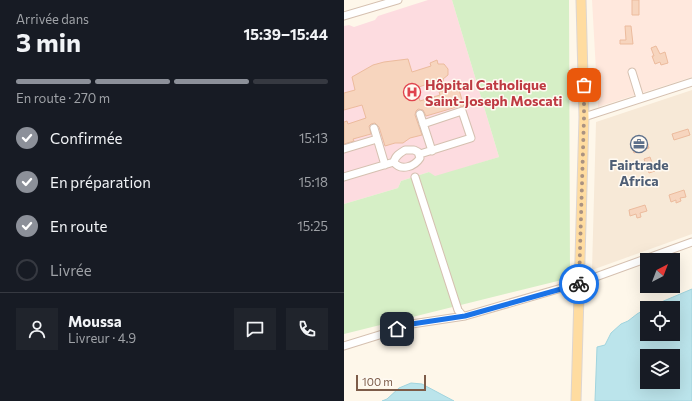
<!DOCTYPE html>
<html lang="fr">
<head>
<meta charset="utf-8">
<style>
  body { margin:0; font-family:Commissioner,sans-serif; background:#20242c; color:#f1f3f6; height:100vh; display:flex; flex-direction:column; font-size:15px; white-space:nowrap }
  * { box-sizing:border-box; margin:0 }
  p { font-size:13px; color:#9ea1a6 }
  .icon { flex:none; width:22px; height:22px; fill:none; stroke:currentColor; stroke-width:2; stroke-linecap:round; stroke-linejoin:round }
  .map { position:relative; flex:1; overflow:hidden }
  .panel { display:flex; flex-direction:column; background:#171b24; width:344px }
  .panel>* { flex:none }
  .needle { width:26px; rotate:42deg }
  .fabs { position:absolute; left:296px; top:253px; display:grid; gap:8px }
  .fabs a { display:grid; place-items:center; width:40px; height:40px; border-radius:0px; background:#171b24; box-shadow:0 4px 16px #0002; font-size:20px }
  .scale { position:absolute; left:12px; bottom:10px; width:70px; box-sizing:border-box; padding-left:4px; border:2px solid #7d5c49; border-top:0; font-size:11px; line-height:14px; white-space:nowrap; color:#7d5c49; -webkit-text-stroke:3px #fffaf2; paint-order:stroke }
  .pin { position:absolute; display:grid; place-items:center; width:34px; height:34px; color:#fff; margin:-17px; border-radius:8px; box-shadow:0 2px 6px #0006 }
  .courier { position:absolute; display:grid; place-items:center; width:40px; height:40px; margin:-20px; border:3px solid #1a73e8; border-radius:50%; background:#fff; color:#222; box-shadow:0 1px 5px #0007 }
  .summary em { font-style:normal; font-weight:700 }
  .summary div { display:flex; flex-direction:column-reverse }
  .summary { display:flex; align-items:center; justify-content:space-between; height:68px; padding:0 16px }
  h1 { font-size:26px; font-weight:700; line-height:30px }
  .bar { display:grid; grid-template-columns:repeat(4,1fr); gap:6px 4px; align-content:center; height:48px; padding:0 16px }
  .bar i { height:5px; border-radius:3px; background:#363941 }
  .bar .current { background:#8c9099 }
  .bar p { grid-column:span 4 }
  .line { display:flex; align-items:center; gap:10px; padding:0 16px; border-top:1px solid #363941 }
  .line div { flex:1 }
  .round { display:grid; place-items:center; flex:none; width:42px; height:42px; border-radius:0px; background:#20242c }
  ol { padding:0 16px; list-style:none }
  li { display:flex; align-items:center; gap:12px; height:44px }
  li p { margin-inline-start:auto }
  li .icon { padding:4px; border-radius:50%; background:#8c9099; color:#fff; stroke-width:4 }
  li:last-child { color:#9ea1a6 }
  li i { width:22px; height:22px; border:2px solid #363941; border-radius:50% }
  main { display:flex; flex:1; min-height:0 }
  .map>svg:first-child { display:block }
  .residential { fill:#f7e9d7 }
  .commercial { fill:#ffe8dd }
  .medical { fill:#fddce0 }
  .green { fill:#d6efc6 }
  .water { fill:#bbe4eb; stroke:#a0d4de; fill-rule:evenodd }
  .building { fill:#f7d5be; stroke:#ecbb9d }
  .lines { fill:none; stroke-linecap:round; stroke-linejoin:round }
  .minor-casing { stroke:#d5c0b0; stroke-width:9 }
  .major-casing { stroke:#ddd5d0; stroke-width:11 }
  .minor { stroke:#fff; stroke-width:7 }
  .major { stroke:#ffdca0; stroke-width:9 }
  .done { stroke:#aa9281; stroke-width:4; stroke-dasharray:0 7.2 }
  .route { stroke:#1a73e8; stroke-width:5 }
  .labels { text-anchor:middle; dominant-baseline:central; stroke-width:3; stroke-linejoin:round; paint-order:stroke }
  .health-label { font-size:14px; font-weight:bold; fill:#be3a42; stroke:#fffaf2; text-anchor:start }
  .service-label { font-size:14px; font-weight:bold; fill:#4e5e75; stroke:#fffaf2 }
</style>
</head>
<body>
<main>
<section class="panel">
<div class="summary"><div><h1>3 min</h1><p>Arrivée dans</p></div><em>15:39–15:44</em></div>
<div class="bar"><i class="current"></i><i class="current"></i><i class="current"></i><i></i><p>En route · 270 m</p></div>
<ol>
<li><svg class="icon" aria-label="check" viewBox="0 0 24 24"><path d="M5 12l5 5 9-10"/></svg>Confirmée<p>15:13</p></li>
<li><svg class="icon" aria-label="check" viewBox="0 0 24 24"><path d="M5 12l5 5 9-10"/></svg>En préparation<p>15:18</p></li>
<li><svg class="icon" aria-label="check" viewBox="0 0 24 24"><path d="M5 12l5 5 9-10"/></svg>En route<p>15:25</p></li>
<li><i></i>Livrée</li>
</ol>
<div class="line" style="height:72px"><a class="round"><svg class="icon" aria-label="person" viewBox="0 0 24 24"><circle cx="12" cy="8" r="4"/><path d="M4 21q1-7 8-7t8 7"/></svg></a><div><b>Moussa</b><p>Livreur · 4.9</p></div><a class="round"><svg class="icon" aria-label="chat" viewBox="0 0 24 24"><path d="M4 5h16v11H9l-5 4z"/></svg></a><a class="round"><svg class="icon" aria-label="phone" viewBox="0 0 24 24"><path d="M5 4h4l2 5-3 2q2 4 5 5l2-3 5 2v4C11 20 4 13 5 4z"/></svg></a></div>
</section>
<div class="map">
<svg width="348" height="401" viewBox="0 0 348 401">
  <rect width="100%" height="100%" fill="#fef7ea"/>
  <path class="residential" d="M348 90V234L248 270 252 122Z"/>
  <path class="commercial" d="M248 0H348V77L254 107Z"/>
  <path class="medical" d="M84 0H108L155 157 91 177 85 172 57 181 54 188 0 204V26L5 25 10 27 31 20 34 16Z"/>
  <path class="green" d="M108 0H225L226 278 0 334V204L54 188 57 181 85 172 91 176 155 157Z"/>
  <path class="water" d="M348 289V401H251L253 347 261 345 267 333 277 324 284 321 293 314 303 308ZM303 308H329V334H303ZM303 356H329V382H303Z
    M67 383 78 384 110 401H38L43 399 55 388Z"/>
  <path class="building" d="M288 0H295V15H288Z
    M281 26H287L289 44H276V40H282Z
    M312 46 316 54 321 52 324 63 317 65 316 62 311 64 308 56H310L307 48Z
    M64 59 68 72 87 66 86 63 93 60 94 64H100L104 69V75L99 79 100 83 93 85 92 81 72 88 76 101 96 95 95 92 114 86 120 107 116 106 82 116 79 110 74 109 72 111 71 115 78 135 66 138 59 143H51L41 146 35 127 31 123 27 124 25 126 27 134 9 139 10 141 0 144V122L3 121 4 124 22 118 18 105 0 110V93L11 90 8 77 29 65 40 62Z
    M344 129 346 135 330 140 328 134Z
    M303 142 305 148 290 153 288 147Z
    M306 157 311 171 305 173 300 159Z
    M340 190 342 197 336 198 337 201 332 203V200L327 202 325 195Z
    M301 205 303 211 296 213 297 217 293 218 292 214 286 216 285 210Z"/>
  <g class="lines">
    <g class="minor-casing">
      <path id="minor" d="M0 16 54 0
        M288 72 296 98
        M76 114 88 151
        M240 117 348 82
        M30 128 41 165
        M0 149 33 139
        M61 150H70L74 152 76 158C71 166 57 172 50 162 51 156 56 153 61 150Z
        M76 154 127 138 118 111 79 124
        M0 177 50 162
        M71 177 114 310 118 315 121 316 235 283 348 242
        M0 346 45 332 61 325 121 316"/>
    </g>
    <g class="major-casing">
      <path id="major" d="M232 401 240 117 237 0"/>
    </g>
    <use href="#minor" class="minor"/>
    <use href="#major" class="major"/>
  </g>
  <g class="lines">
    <path class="done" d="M235 284 240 117V85"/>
    <path class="route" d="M53 329 61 325 121 316 235 284"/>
  </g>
  <defs>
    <g id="hospital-ring" transform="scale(0.9)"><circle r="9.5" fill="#fffaf2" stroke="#e0444e" stroke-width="1.5"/><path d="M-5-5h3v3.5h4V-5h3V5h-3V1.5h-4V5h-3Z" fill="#e0444e"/></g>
    <g id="office-ring" transform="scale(0.9)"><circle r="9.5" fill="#fffaf2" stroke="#5c6f8a" stroke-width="1.5"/><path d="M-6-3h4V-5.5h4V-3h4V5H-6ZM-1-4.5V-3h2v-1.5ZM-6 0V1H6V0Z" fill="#5c6f8a"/></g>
  </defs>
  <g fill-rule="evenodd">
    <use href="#hospital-ring" x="68" y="92"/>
    <use href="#office-ring" x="295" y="144"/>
  </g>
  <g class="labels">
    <g class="health-label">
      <text x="81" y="84">Hôpital Catholique<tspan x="81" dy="16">Saint-Joseph Moscati</tspan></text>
    </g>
    <g class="service-label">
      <text x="295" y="164">Fairtrade<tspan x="295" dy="16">Africa</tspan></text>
    </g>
  </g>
</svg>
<div class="fabs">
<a><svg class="needle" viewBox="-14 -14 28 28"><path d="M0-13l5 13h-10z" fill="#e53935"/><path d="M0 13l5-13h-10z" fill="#9ea1a6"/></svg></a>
<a><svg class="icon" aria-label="locate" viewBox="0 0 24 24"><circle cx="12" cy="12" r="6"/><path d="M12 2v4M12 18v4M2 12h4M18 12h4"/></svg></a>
<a><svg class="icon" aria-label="layers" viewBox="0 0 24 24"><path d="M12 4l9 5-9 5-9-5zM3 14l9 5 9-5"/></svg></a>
</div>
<div class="scale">100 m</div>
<div class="pin" style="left:240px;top:85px;background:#ea580c"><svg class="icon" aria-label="bag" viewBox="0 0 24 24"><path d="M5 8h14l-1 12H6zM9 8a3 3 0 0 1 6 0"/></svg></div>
<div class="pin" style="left:53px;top:329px;background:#1f2937"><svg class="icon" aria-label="home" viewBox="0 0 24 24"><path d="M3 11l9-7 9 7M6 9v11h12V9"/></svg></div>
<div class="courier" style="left:235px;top:284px"><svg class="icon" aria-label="bike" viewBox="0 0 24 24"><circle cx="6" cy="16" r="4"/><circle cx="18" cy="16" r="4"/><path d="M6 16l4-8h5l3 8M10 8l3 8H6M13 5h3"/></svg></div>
</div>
</main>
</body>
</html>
